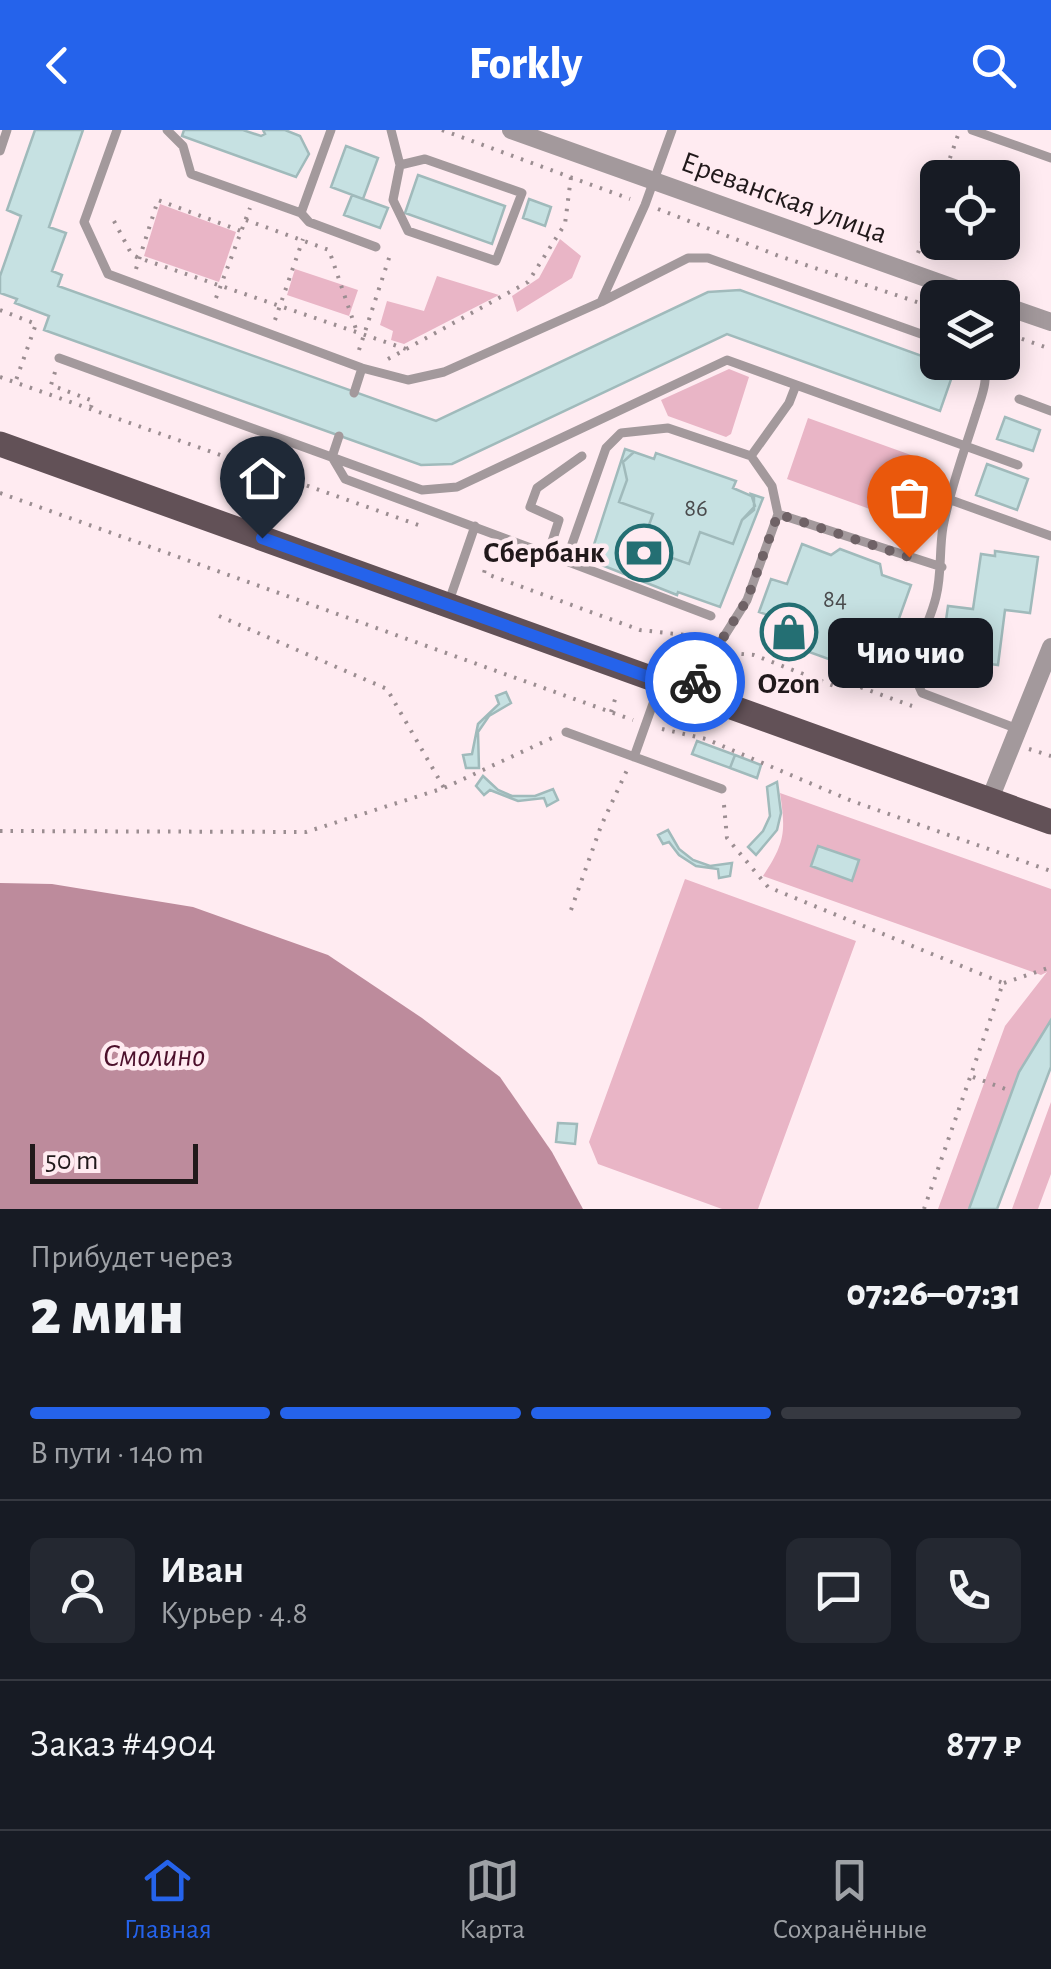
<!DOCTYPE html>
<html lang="ru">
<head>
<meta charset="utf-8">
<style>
  body { margin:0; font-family:"Alegreya Sans",sans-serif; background:#242831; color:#f1f3f6; height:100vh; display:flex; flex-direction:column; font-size:38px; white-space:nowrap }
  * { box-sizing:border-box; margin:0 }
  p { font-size:32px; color:#9ea1a6 }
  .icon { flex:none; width:55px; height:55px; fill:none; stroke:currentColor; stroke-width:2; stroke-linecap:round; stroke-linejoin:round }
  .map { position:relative; height:1079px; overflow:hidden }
  .side { display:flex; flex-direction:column; background:#171b24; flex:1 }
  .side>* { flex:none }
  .buttons { position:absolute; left:920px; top:30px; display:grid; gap:20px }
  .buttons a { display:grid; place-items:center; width:100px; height:100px; border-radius:15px; background:#171b24; box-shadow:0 5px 25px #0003; font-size:50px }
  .scale { position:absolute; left:30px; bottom:25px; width:168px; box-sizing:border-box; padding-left:10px; border:5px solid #21191b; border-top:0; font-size:28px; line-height:35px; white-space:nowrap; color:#21191b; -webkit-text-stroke:8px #ffebf1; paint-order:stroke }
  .pin { position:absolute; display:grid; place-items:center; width:85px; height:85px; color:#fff; margin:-102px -42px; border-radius:50% 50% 50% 0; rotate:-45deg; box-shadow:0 0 10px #0007 }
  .pin .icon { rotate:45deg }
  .courier { position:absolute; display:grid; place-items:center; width:100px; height:100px; margin:-50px; border:8px solid #2563eb; border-radius:50%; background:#fff; color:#222; box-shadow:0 2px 12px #0007 }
  .bubble { position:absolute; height:70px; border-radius:15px; background:#171b24; box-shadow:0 5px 25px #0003; font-size:32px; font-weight:800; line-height:70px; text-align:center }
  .headline em { font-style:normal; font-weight:800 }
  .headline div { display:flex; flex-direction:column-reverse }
  .headline { display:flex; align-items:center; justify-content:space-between; height:170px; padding:0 30px }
  h1 { font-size:65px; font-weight:800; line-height:75px }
  .bar { display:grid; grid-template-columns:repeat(4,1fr); gap:15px 10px; align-content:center; height:120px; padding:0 30px }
  .bar i { height:12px; border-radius:8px; background:#363941 }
  .bar .selected { background:#2563eb }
  .bar p { grid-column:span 4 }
  .line { display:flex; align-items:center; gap:25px; padding:0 30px; border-top:2px solid #363941 }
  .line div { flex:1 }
  .round { display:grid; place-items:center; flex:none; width:105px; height:105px; border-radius:15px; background:#242831 }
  header { display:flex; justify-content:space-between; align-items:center; height:130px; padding:0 30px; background:#2563eb; color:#fff; font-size:45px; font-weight:800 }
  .menu { display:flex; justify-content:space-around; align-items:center; height:140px; border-top:2px solid #363941; background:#171b24; font-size:28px; color:#9ea1a6 }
  .menu a { display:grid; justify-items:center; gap:5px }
  .menu .selected { color:#2563eb }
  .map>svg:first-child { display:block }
  .green { fill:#e9b5c6 }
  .water { fill:#bd8b9c }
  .building { fill:#c6e1e2; stroke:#a0babb; stroke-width:2.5 }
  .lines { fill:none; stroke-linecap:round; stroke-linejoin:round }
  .path { stroke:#9b8d91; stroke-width:4; stroke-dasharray:2.5 8; stroke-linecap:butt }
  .lane { stroke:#a3999c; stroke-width:9 }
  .street { stroke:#a3999c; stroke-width:18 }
  .primary { stroke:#625157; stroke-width:25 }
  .done { stroke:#6f6266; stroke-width:10; stroke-dasharray:0 18 }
  .route { stroke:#2563eb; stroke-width:12 }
  .labels { text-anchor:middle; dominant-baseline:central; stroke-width:9; stroke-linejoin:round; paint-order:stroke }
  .number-label { font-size:25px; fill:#4a4b4d }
  .street-label { font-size:30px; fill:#21191b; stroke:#ffebf1 }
  .poi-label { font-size:30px; font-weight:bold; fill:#21191b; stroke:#ffebf1; text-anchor:end }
  .water-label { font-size:32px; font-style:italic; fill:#4c0f2b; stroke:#ffebf1 }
</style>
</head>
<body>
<header><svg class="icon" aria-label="back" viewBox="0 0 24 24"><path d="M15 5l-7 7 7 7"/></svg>Forkly<svg class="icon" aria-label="search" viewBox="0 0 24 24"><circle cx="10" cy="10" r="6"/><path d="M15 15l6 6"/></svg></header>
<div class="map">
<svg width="1051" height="1079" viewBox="0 0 1051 1079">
  <rect width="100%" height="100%" fill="#ffebf1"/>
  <path class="green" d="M160 74 236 102 219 152 144 126Z
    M560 109 581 126 572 148 517 182 512 166 539 148Z
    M295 139 358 160 349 186 287 165Z
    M437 146 499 165 404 214 391 210 393 201 380 195 387 171 424 181Z
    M729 239 749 247 731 304 726 307 668 286 661 270Z
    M808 288 922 329 900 390 787 349Z
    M780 663 1051 759V890L1019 942 969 1079H938L1005 896 1047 842 1041 845 763 746C785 713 786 702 780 663Z
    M685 749 856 811 758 1079H722L598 1034 589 1012Z
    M1051 972V1044L1038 1079H1012Z"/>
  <path class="water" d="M0 753 52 754 193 777 328 825 422 888 500 947 552 1022 583 1079H0Z"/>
  <path class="building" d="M35 0H83L49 97 66 103 52 141 62 145 58 156 436 291 708 162 740 160 955 238 940 281 727 204 452 334 421 335 44 200 49 186 15 173 17 169 0 163V146L21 86 7 80Z
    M184 0H243L261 6 265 4 263 0H285L300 6 309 24 296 47 182 6Z
    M346 16 378 28 363 69 331 57Z
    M418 45 505 76 492 114 405 83Z
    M352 65 388 78 380 98 344 85Z
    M529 69 551 77 545 96 523 88Z
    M1005 287 1040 300 1033 321 997 309Z
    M625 319 634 322 623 332 627 350 619 372 653 384 641 417 689 434 700 402 733 414 742 390 755 376 751 364 763 368 720 477 678 462 677 465 589 430Z
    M634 322 654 329 656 323 736 351 733 358 754 367V380L742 390 733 414 700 402 689 434 641 417 653 384 619 372 627 350 623 332Z
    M987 334 1028 349 1017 380 976 365Z
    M802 414 831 425 840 419 880 434 882 445 911 455 897 494 913 499 901 533 881 525 873 545 773 509 780 489 759 482 771 449 787 454Z
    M995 421 1038 427 1030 483 1005 480 998 535 983 533 982 538 940 533 948 476 973 479 981 424 995 426Z
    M506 562 511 573 489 586 478 602 479 638H466L463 625 472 624 478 594 499 574 496 566Z
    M697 611 735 625 730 638 692 624Z
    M735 625 761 635 757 648 730 638Z
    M483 646 498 660 512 666H535L553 659 558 670 547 676 544 668 518 671 490 660 484 665 476 656Z
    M777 652 781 683 777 700 756 725 748 717 763 701 770 686 767 657Z
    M668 700 679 719 693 730 710 736 732 733 730 746 719 748 718 739 696 736 679 725 669 712 663 714 658 705Z
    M818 716 859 730 852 751 811 736Z
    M1051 890V937L997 1079H969L1019 942Z
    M558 993 577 994 575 1014 556 1012Z"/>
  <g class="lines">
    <path class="path" d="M442 0 630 69
      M943 48 958 5
      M658 79 779 126 938 179
      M246 90 329 120 357 202
      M114 91 132 125 139 128 406 219
      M918 123 938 65
      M136 139 158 70 241 101
      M216 168 250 78
      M0 180 36 194 15 253
      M275 190 303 109
      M1002 202 1051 219
      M359 220 390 125
      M388 229 528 152 565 94 571 47
      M55 242 51 255 93 271 91 277
      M0 247 424 397
      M0 363 633 590
      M490 420 484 443 640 500 685 505 704 512
      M219 486 387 559 444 658
      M731 523 754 525 834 556 849 553 912 576
      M727 553 736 525
      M611 582 617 563
      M662 599 706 609 852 671 1051 741
      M1029 619 1051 626
      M724 675 727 708 768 757 1003 853 924 1079
      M0 701 306 702 444 658 552 608
      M571 780 601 696 627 640
      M1004 853 1051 837
      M973 947 1011 961"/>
    <path class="lane" d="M117 0 84 92 108 144 362 238 408 250 444 242 601 172 645 75 672 0
      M167 0 183 16 191 44 301 83 309 92 376 117
      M391 0 400 35 425 29 522 63 496 131 408 101 393 70 400 35
      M972 0 1051 28
      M0 21 7 0
      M301 83 331 0
      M601 172 688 128H708L938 210
      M59 228 422 360 457 357 727 230 1018 335
      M982 232C990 249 981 267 976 284 964 322 950 359 943 397 939 420 942 443 936 467 928 501 904 529 922 563L1018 599
      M354 263 362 238
      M1019 269 1051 281
      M339 306 332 327 345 349 566 431 606 318 621 303 668 298 751 326
      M948 369 1051 406
      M778 384 772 356 751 326 789 273 796 255
      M548 424 559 390 530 377 537 358 582 326
      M566 431 711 486
      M448 474 475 396
      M691 559 747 470 778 384 942 437
      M566 602 722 659
      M634 627 660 554"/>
    <path class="street" d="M511 0 982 168
      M1002 175 1051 192
      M990 669 1051 517"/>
    <path class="primary" d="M0 314 1051 692"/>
  </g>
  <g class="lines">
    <path class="done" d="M695 552 747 470 778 384 909 427"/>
    <path class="route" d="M262 408 690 562 695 552"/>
  </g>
  <defs>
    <g id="bank-ring" transform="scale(2.875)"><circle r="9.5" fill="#ffebf1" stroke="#246f73" stroke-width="1.5"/><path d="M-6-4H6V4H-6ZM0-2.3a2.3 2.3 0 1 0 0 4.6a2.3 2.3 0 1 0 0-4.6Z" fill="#246f73"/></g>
    <g id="shop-ring" transform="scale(2.875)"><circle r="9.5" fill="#ffebf1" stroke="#246f73" stroke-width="1.5"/><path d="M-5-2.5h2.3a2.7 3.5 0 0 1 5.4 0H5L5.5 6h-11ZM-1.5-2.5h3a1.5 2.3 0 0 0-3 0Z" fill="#246f73"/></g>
  </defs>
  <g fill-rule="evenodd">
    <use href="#bank-ring" x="644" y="423"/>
    <use href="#shop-ring" x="789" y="502"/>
  </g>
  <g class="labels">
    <g class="number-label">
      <text x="696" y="378">86</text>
      <text x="835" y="469">84</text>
    </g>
    <g class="street-label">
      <text transform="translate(784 68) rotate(20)">Ереванская улица</text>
    </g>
    <g class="poi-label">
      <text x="605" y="423">Сбербанк</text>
      <text x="789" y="554" text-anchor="middle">Ozon</text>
    </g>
    <g class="water-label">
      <text x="154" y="926">Смолино</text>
    </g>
  </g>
</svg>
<div class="buttons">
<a><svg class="icon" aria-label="locate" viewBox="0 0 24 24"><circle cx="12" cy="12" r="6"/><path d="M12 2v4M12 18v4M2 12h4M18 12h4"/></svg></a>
<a><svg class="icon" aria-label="layers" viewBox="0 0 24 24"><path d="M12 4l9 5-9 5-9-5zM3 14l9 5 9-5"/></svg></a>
</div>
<div class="scale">50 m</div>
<div class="pin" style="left:909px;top:427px;background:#ea580c"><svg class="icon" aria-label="bag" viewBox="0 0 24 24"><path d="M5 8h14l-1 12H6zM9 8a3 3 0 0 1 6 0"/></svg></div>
<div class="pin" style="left:262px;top:408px;background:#1f2937"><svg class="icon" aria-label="home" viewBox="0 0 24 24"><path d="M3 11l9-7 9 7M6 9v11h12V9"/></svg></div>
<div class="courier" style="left:695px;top:552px"><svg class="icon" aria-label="bike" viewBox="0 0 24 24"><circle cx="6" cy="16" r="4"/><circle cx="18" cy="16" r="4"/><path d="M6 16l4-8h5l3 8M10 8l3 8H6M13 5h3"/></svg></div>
<div class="bubble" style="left:828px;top:488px;width:165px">Чио чио</div>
</div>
<section class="side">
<div class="headline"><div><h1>2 мин</h1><p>Прибудет через</p></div><em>07:26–07:31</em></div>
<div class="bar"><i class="selected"></i><i class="selected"></i><i class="selected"></i><i></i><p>В пути · 140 m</p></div>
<div class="line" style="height:180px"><a class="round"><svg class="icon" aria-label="person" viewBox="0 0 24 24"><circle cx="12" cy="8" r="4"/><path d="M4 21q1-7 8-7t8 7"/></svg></a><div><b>Иван</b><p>Курьер · 4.8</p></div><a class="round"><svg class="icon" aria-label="chat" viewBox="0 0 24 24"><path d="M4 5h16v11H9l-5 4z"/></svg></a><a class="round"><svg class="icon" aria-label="phone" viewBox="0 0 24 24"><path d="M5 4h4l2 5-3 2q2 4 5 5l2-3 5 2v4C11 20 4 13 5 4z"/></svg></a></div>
<div class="line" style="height:130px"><div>Заказ #4904</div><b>877 ₽</b></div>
</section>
<nav class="menu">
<a class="selected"><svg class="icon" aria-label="home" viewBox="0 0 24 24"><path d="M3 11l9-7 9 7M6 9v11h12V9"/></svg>Главная</a>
<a><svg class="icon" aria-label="map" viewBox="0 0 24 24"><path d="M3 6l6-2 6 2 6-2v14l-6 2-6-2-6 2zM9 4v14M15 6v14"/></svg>Карта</a>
<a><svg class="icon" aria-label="saved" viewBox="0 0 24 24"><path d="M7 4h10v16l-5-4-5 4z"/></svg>Сохранённые</a>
</nav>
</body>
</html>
